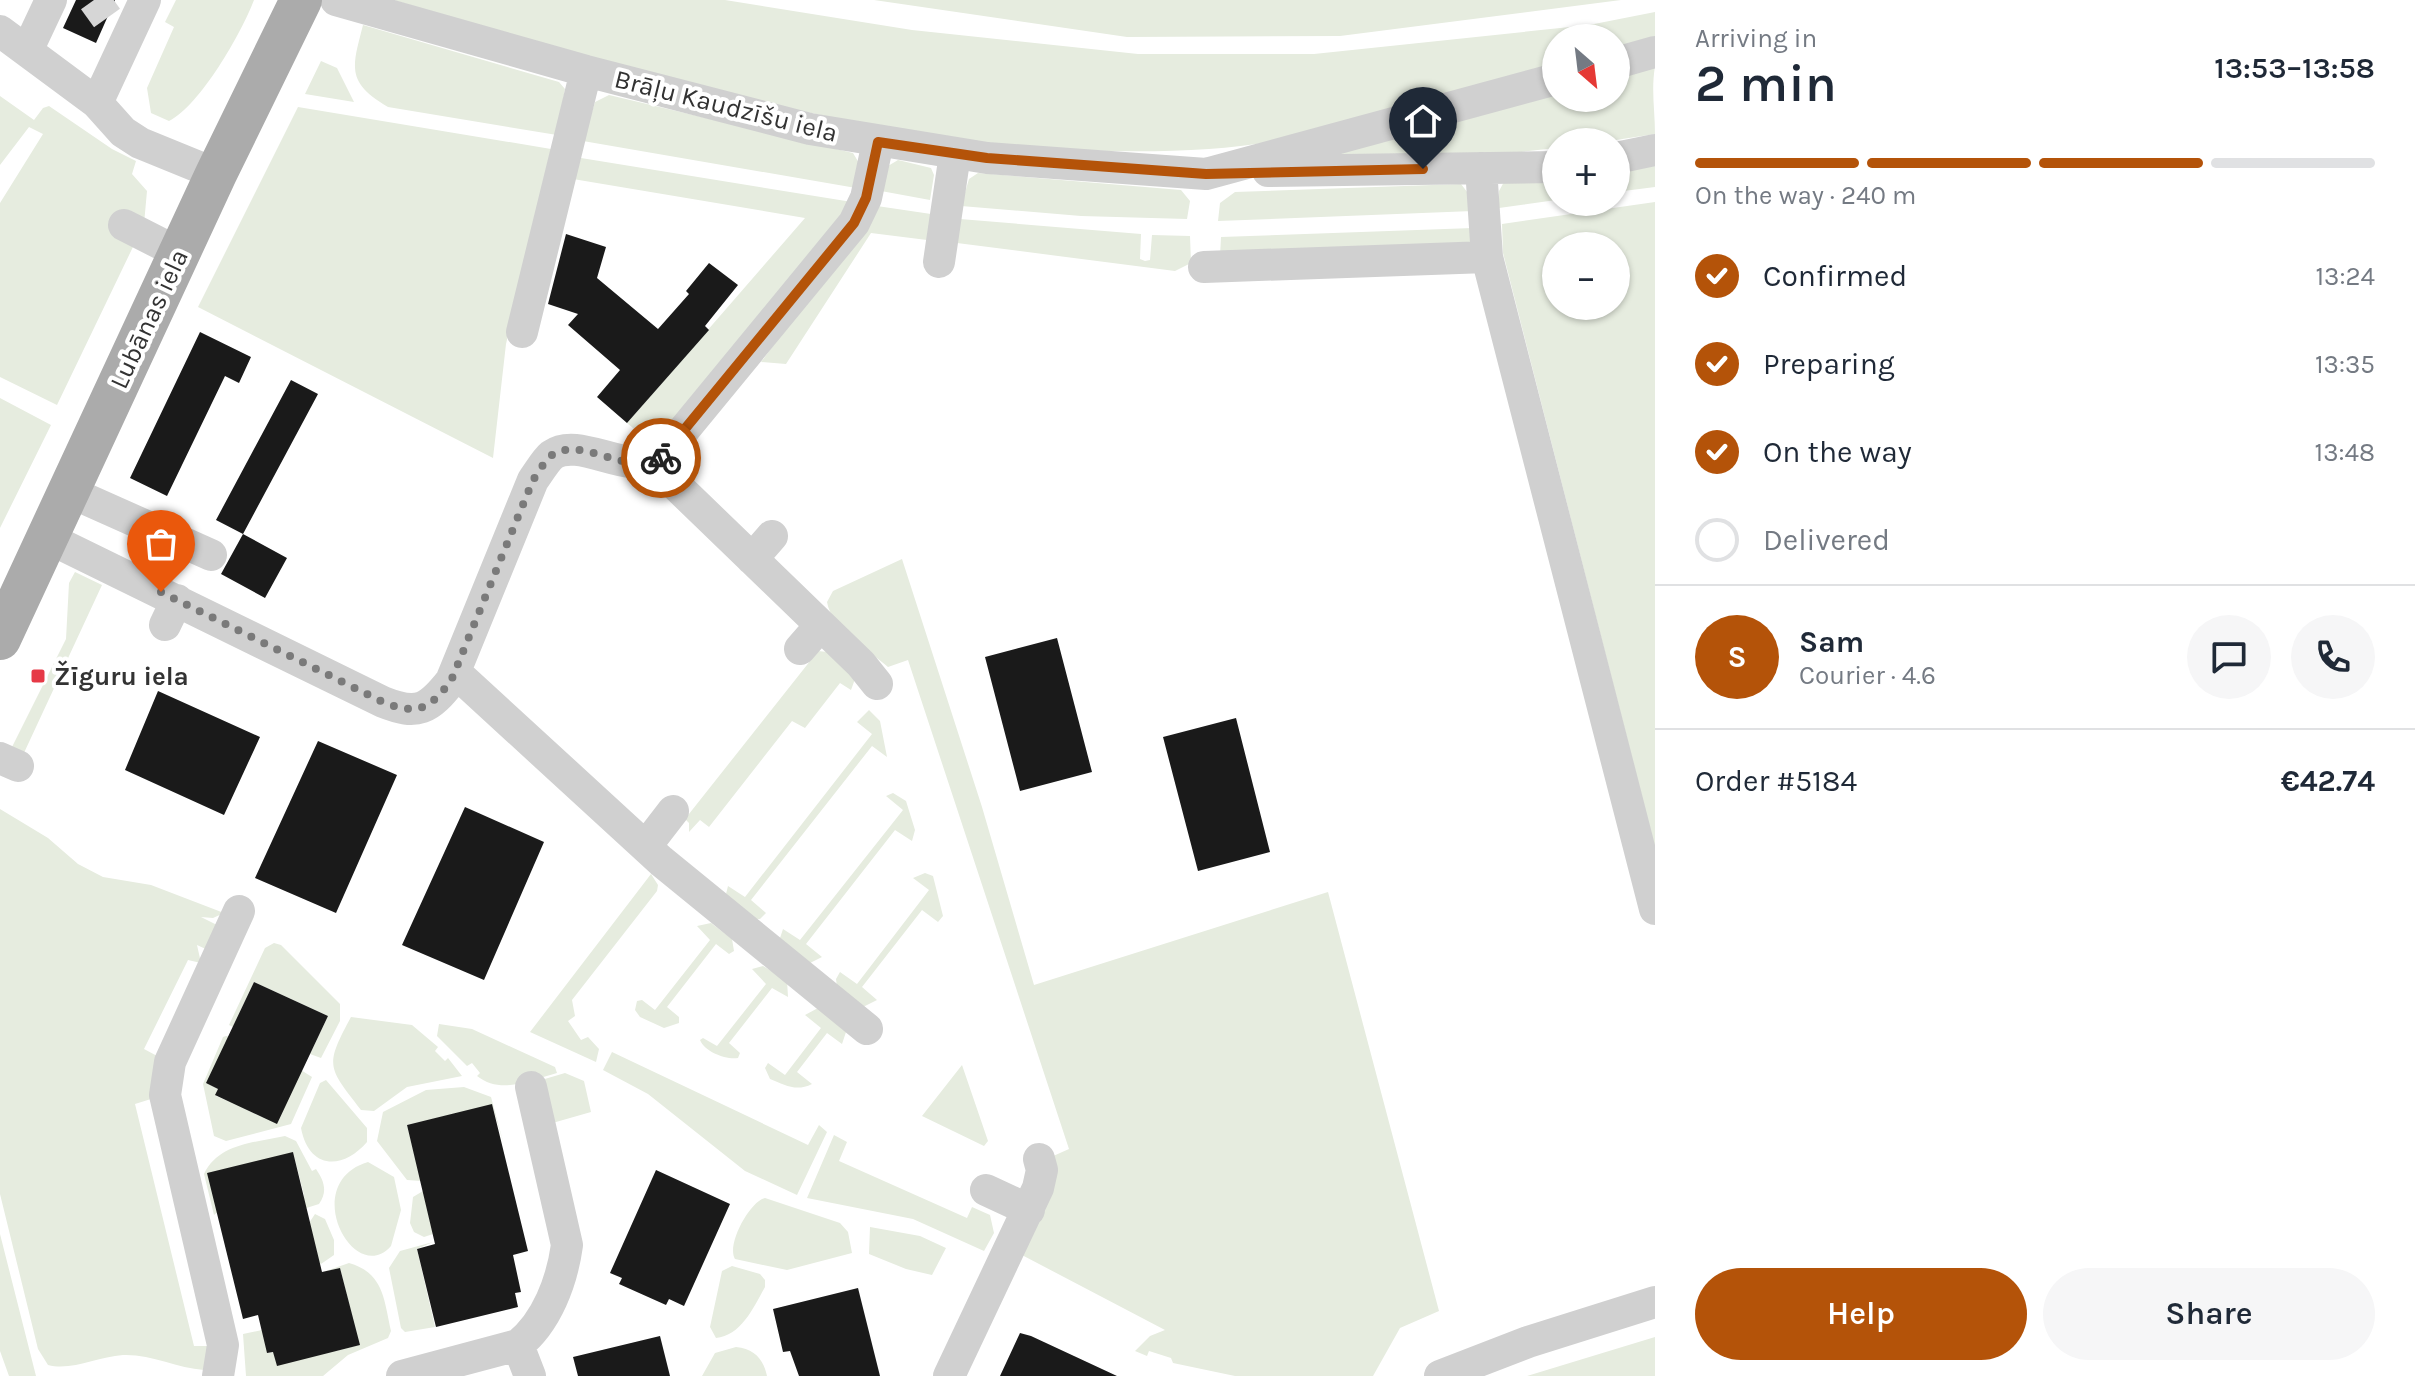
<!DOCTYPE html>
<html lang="en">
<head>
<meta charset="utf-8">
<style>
  body { margin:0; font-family:Karla,sans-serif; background:#f6f6f7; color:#1f2937; height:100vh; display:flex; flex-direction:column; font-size:30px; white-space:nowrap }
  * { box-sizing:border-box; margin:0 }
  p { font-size:26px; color:#747a83 }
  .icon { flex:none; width:44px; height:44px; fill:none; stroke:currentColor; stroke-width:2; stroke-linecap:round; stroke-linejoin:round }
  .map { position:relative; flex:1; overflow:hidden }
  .sheet { display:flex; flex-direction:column; background:#fff; width:760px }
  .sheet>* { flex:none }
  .needle { width:52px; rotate:152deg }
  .fabs { position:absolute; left:1542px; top:24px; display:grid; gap:16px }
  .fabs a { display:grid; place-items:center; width:88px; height:88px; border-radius:50%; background:#fff; box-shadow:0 2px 6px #0004; font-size:40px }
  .pin { position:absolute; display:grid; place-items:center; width:68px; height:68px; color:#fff; margin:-82px -34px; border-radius:50% 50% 50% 0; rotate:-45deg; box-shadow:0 0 8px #0007 }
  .pin .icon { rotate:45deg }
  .courier { position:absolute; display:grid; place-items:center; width:80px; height:80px; margin:-40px; border:6px solid #b45309; border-radius:50%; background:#fff; color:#222; box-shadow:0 2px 10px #0007 }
  .overview em { font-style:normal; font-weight:600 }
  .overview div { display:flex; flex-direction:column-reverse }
  .overview { display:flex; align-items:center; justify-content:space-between; height:136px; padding:0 40px }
  h1 { font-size:52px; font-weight:600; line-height:60px }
  .bar { display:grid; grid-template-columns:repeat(4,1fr); gap:12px 8px; align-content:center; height:96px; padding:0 40px }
  .bar i { height:10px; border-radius:6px; background:#e0e1e3 }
  .bar .selected { background:#b45309 }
  .bar p { grid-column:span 4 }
  .line { display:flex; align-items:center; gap:20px; padding:0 40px; border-top:2px solid #e0e1e3 }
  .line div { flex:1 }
  .round { display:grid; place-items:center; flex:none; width:84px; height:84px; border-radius:42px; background:#f6f6f7 }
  ol { padding:0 40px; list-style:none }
  li { display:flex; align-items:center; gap:24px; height:88px }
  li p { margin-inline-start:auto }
  li .icon { padding:8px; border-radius:50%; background:#b45309; color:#fff; stroke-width:4 }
  li:last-child { color:#747a83 }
  li i { width:44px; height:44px; border:4px solid #e0e1e3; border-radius:50% }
  .cta { display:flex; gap:16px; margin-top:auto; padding:16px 40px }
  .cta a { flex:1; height:92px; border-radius:48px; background:#b45309; color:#fff; font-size:32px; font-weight:600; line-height:92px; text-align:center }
  .cta a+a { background:#f6f6f7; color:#1f2937 }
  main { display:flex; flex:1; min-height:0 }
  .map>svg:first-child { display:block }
  .green { fill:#e6ecdf; fill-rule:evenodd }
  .building { fill:#1a1a1a }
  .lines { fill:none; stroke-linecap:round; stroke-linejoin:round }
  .minor-tunnel { stroke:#d6d6d6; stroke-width:32; stroke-dasharray:32 16; stroke-linecap:butt }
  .minor { stroke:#d0d0d0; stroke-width:32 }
  .major { stroke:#ababab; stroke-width:42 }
  .done { stroke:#7a7a7a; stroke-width:8; stroke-dasharray:0 14.4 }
  .route { stroke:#b45309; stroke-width:10 }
  .poi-dot { fill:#e63946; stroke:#fff; stroke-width:3 }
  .labels { text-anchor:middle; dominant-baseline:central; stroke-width:8; stroke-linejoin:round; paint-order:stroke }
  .street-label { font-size:26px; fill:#333; stroke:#fff }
  .poi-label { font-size:26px; font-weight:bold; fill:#333; stroke:#fff; text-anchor:start }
</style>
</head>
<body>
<main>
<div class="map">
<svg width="1655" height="1376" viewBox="0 0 1655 1376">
  <rect width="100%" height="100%" fill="#fff"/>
  <path class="green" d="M176 0H254C242 32 200 106 169 121L151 113 147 88 174 27 165 22Z
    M393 0H725L912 30 1138 54H1314L1589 25 1655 12V42L1616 52V38H1556V68C1443 99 1327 141 1209 149 931 167 657 76 393 0Z
    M874 0H1621L1340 36 1127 37Z
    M363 25 559 82 565 89 557 135 388 107C346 82 352 68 363 25Z
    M321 61 337 68 354 102 305 94Z
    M1655 66C1651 91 1655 110 1655 134L1603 142H1556V148L1494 155 1295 165 1556 94V98H1616V77Z
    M609 95 853 153 859 163 856 188 583 141 595 102Z
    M0 96 34 120 43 108 49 106 112 149 136 161 132 174 147 191 144 224 57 405 0 377V203L43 134 29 127 0 165Z
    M298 107 551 149 506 344 493 458 198 307Z
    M581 158 852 202 653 445 627 423 805 218 573 179Z
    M898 160 931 168 934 175 930 200 881 191 888 166Z
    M1655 163V187L1616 192V170Z
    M978 173 1181 190 1190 201 1187 219 1081 216 961 206 969 179Z
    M1556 177V200L1499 208V191L1505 180Z
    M1461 184 1471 197 1473 211 1218 221 1220 203 1235 192Z
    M1655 202V848L1503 253 1502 224ZM1556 246H1616V306H1556Z
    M877 206 931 214 927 240 871 233 786 364 761 362Z
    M960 219 1141 234 1140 259 1145 261 1150 260 1152 235 1190 236 1191 263 1175 271 957 243Z
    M1473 228 1476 246 1220 256 1221 237Z
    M0 398 51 425 0 528Z
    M902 559 982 807 1034 985 1328 892 1439 1311 1400 1328 1373 1376H1235L1173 1363 1171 1358 1149 1351 1147 1356 1135 1351 1150 1336 1165 1330 1020 1254 1051 1157 1069 1149 908 660 888 667C869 650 831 628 827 602L833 591Z
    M75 572 102 585 23 755 11 749 66 639 69 583Z
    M818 651 837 653 855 679 851 690 840 683 805 728 792 721 709 827 700 820 689 832V823L685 819Z
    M869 710 880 721 887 757 872 746 751 900 766 913 760 919H749L725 898 728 886 745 897 872 734 857 722Z
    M893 793 906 801 915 830 912 841 895 830 806 944 822 957 808 964 780 938 783 929 800 940 903 810 886 796Z
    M0 809 48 838 78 864 103 877 151 885 224 913 213 918 201 917 221 927 210 951 197 945 201 963 188 960 144 1049 159 1057 151 1099 135 1104 194 1346H214L204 1370C177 1368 151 1354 123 1355 97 1357 72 1371 48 1365L38 1349 0 1194Z
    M925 873 933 876 943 916 938 922 922 910 862 987 877 1000 863 1007 837 987 836 979 840 972 857 984 929 890 913 878Z
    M651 874 658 885 657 891 572 1000 575 1016 568 1021 581 1040 588 1037 599 1049 596 1062 530 1032Z
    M711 923 732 939 734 951 729 954 716 944 667 1007 679 1017V1023L664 1028 640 1017 635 1010 637 1001 642 1000 655 1010 710 940 697 926Z
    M274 943 281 945 340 1004V1021L321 1058 310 1054 328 1016 254 982 233 1027 229 1025 265 948Z
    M763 966 787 980 788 997 772 988 729 1043 740 1053 738 1058C726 1060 705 1052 700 1040L703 1038 717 1046 766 984 752 969Z
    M818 1008 846 1032 842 1044 827 1033 797 1072 812 1084C796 1092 785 1085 770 1079L765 1068 768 1063 785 1075 821 1028 805 1015Z
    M351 1017 412 1025 438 1047 435 1051 445 1061 448 1058 462 1076 407 1087 374 1111 361 1110C328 1067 324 1067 351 1017Z
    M439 1024 472 1029 555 1067 557 1073C531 1080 501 1095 477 1076L480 1073 472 1063 467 1066 437 1036Z
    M226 1036 231 1037 207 1083 218 1089 216 1096 230 1102 233 1097 249 1105 247 1110 262 1117 301 1070 312 1077 291 1124 226 1141 214 1136 203 1084 223 1037Z
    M612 1052 808 1145 819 1125 827 1132 797 1195 745 1171 648 1094 603 1070Z
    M962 1065 988 1141 984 1146 922 1116Z
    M565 1073 584 1081 591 1112 549 1124 538 1081Z
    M326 1080 367 1128V1142C343 1170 309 1170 301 1128L320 1083Z
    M464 1087 491 1097 504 1145 492 1105 407 1125 421 1181 407 1180 377 1141 383 1112 426 1090Z
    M834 1135 847 1142 839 1161 967 1218 972 1207 990 1215 994 1233 984 1251 913 1219 807 1198Z
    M285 1136 296 1141 312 1171 316 1169C324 1181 328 1191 319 1204L300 1210 304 1195 293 1152 214 1215 204 1174C219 1143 254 1143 285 1136Z
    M368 1162 394 1177 401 1210 391 1246C354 1288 298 1183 368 1162Z
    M423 1191 433 1234 424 1237 414 1232 410 1223 413 1197Z
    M765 1198 840 1223 848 1232 852 1253 787 1270 735 1259C726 1245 750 1201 765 1198Z
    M315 1214 325 1219 334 1240V1255L321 1264 309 1254 317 1252 309 1223Z
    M870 1227 920 1236 946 1248 932 1275 906 1269 869 1254Z
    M0 1234 36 1376H9L0 1351Z
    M433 1242 417 1249 435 1327 405 1332 401 1328 389 1268 400 1251Z
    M349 1263C384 1273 384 1300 391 1331L388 1338 348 1355 323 1376H246L243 1334 262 1330 268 1353 334 1344 336 1351 359 1345 340 1268 323 1272Z
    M732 1266 760 1274 765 1280V1287C754 1307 741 1336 716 1338L710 1327 722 1271Z
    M1655 1337V1376H1527Z
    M736 1347C754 1349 763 1358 767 1376H702L715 1353Z"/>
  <path class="building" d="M76 0H115L96 43 63 28Z
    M566 234 606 247 597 278 658 329 689 294 686 291 709 263 738 285 705 326 709 330 627 423 597 397 620 370 568 325 578 314 548 304Z
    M200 332 251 357 239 383 225 376 167 496 130 478Z
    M291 380 318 394 243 534 216 520Z
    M243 534 287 558 265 598 221 574Z
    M1057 638 1092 772 1020 791 985 657Z
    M158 691 260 737 224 815 125 770Z
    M1236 718 1270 852 1198 871 1163 737Z
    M318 741 397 775 336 913 255 878Z
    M465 807 544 842 484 980 402 945Z
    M254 982 328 1016 277 1124 215 1095 218 1089 206 1083Z
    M492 1104 528 1251 513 1255 521 1292 515 1293 518 1307 436 1327 417 1249 435 1244 407 1125Z
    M293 1152 322 1272 340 1268 360 1345 277 1366 273 1352 267 1353 258 1315 243 1319 207 1173Z
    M656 1170 730 1204 684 1306 669 1299 666 1305 619 1284 622 1278 610 1273Z
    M858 1288 880 1376H799L790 1351 783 1352 773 1309Z
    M1020 1333 1031 1336 1117 1376H1000Z
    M660 1336 670 1376H578L573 1357Z"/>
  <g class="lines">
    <path class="minor-tunnel" d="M94 0 107 18"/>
    <path class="minor" d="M336 0 586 71 810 129 987 158 1206 174 1556 79
      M0 31 97 103 123 132 140 143 216 174
      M27 51 51 0
      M1616 63 1655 52
      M97 103 145 0
      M1616 158 1655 150
      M1481 168 1487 257
      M1268 171 1556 167
      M124 225 179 253
      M939 262 955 154
      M1204 267 1487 257 1655 909
      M522 332 586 71
      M653 463 861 664 877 684
      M70 492 211 555
      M48 538 383 702C418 716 429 709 451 681L533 480C539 472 545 461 552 455 579 436 626 475 660 459L854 223 866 198 878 142
      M752 559 772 536
      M165 625 177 600
      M800 649 820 626
      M455 672 661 861 867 1029
      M0 758 18 766
      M646 846 673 811
      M986 1190 1029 1210
      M518 1345 530 1376
      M218 1376 223 1345 165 1095 170 1062 239 911
      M402 1376 518 1345C547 1322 562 1281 567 1245L531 1087
      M949 1376 1038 1188 1042 1170 1039 1159
      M1440 1376 1528 1342 1655 1302"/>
    <path class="major" d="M0 639 216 174 301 0"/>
  </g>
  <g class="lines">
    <path class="done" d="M161 592 383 702C418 716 429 709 451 681L533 480C539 472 545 460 552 455 581 435 626 477 661 458"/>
    <path class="route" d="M661 458 854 223 866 198 878 142 987 158 1206 174 1423 169"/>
  </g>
  <rect class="poi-dot" x="30" y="668" width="16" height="16" rx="4"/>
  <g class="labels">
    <g class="street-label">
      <text transform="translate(726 106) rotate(14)">Brāļu Kaudzīšu iela</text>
      <text transform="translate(149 319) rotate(-65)">Lubānas iela</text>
    </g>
    <g class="poi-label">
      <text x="54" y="676">Žīguru iela</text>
    </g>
  </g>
</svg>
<div class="fabs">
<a><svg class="needle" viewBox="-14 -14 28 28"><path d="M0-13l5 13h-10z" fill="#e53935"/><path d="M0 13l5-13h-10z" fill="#747a83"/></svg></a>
<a>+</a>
<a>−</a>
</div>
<div class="pin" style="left:161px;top:592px;background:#ea580c"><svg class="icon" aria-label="bag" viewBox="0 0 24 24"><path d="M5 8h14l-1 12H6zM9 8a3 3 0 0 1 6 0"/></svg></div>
<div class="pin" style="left:1423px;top:169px;background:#1f2937"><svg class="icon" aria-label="home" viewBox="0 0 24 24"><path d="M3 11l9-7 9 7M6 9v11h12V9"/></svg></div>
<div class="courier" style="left:661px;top:458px"><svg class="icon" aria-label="bike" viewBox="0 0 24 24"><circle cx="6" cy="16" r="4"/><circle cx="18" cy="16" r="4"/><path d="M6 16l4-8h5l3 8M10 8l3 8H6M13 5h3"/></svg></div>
</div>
<section class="sheet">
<div class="overview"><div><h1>2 min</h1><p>Arriving in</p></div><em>13:53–13:58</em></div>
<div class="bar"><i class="selected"></i><i class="selected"></i><i class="selected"></i><i></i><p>On the way · 240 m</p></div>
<ol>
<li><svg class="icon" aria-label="check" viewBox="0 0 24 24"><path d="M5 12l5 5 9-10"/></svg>Confirmed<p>13:24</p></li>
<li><svg class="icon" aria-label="check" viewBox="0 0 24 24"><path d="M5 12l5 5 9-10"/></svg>Preparing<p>13:35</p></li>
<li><svg class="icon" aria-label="check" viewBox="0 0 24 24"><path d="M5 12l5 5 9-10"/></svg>On the way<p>13:48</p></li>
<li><i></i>Delivered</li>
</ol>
<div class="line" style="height:144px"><b class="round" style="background:#b45309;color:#fff">S</b><div><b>Sam</b><p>Courier · 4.6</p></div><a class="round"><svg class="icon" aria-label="chat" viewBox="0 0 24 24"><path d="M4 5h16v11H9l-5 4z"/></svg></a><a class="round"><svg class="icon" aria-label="phone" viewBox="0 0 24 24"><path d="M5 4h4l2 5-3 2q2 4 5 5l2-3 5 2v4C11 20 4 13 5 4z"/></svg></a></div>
<div class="line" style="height:104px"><div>Order #5184</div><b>€42.74</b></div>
<div class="cta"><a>Help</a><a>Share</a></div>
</section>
</main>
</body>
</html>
